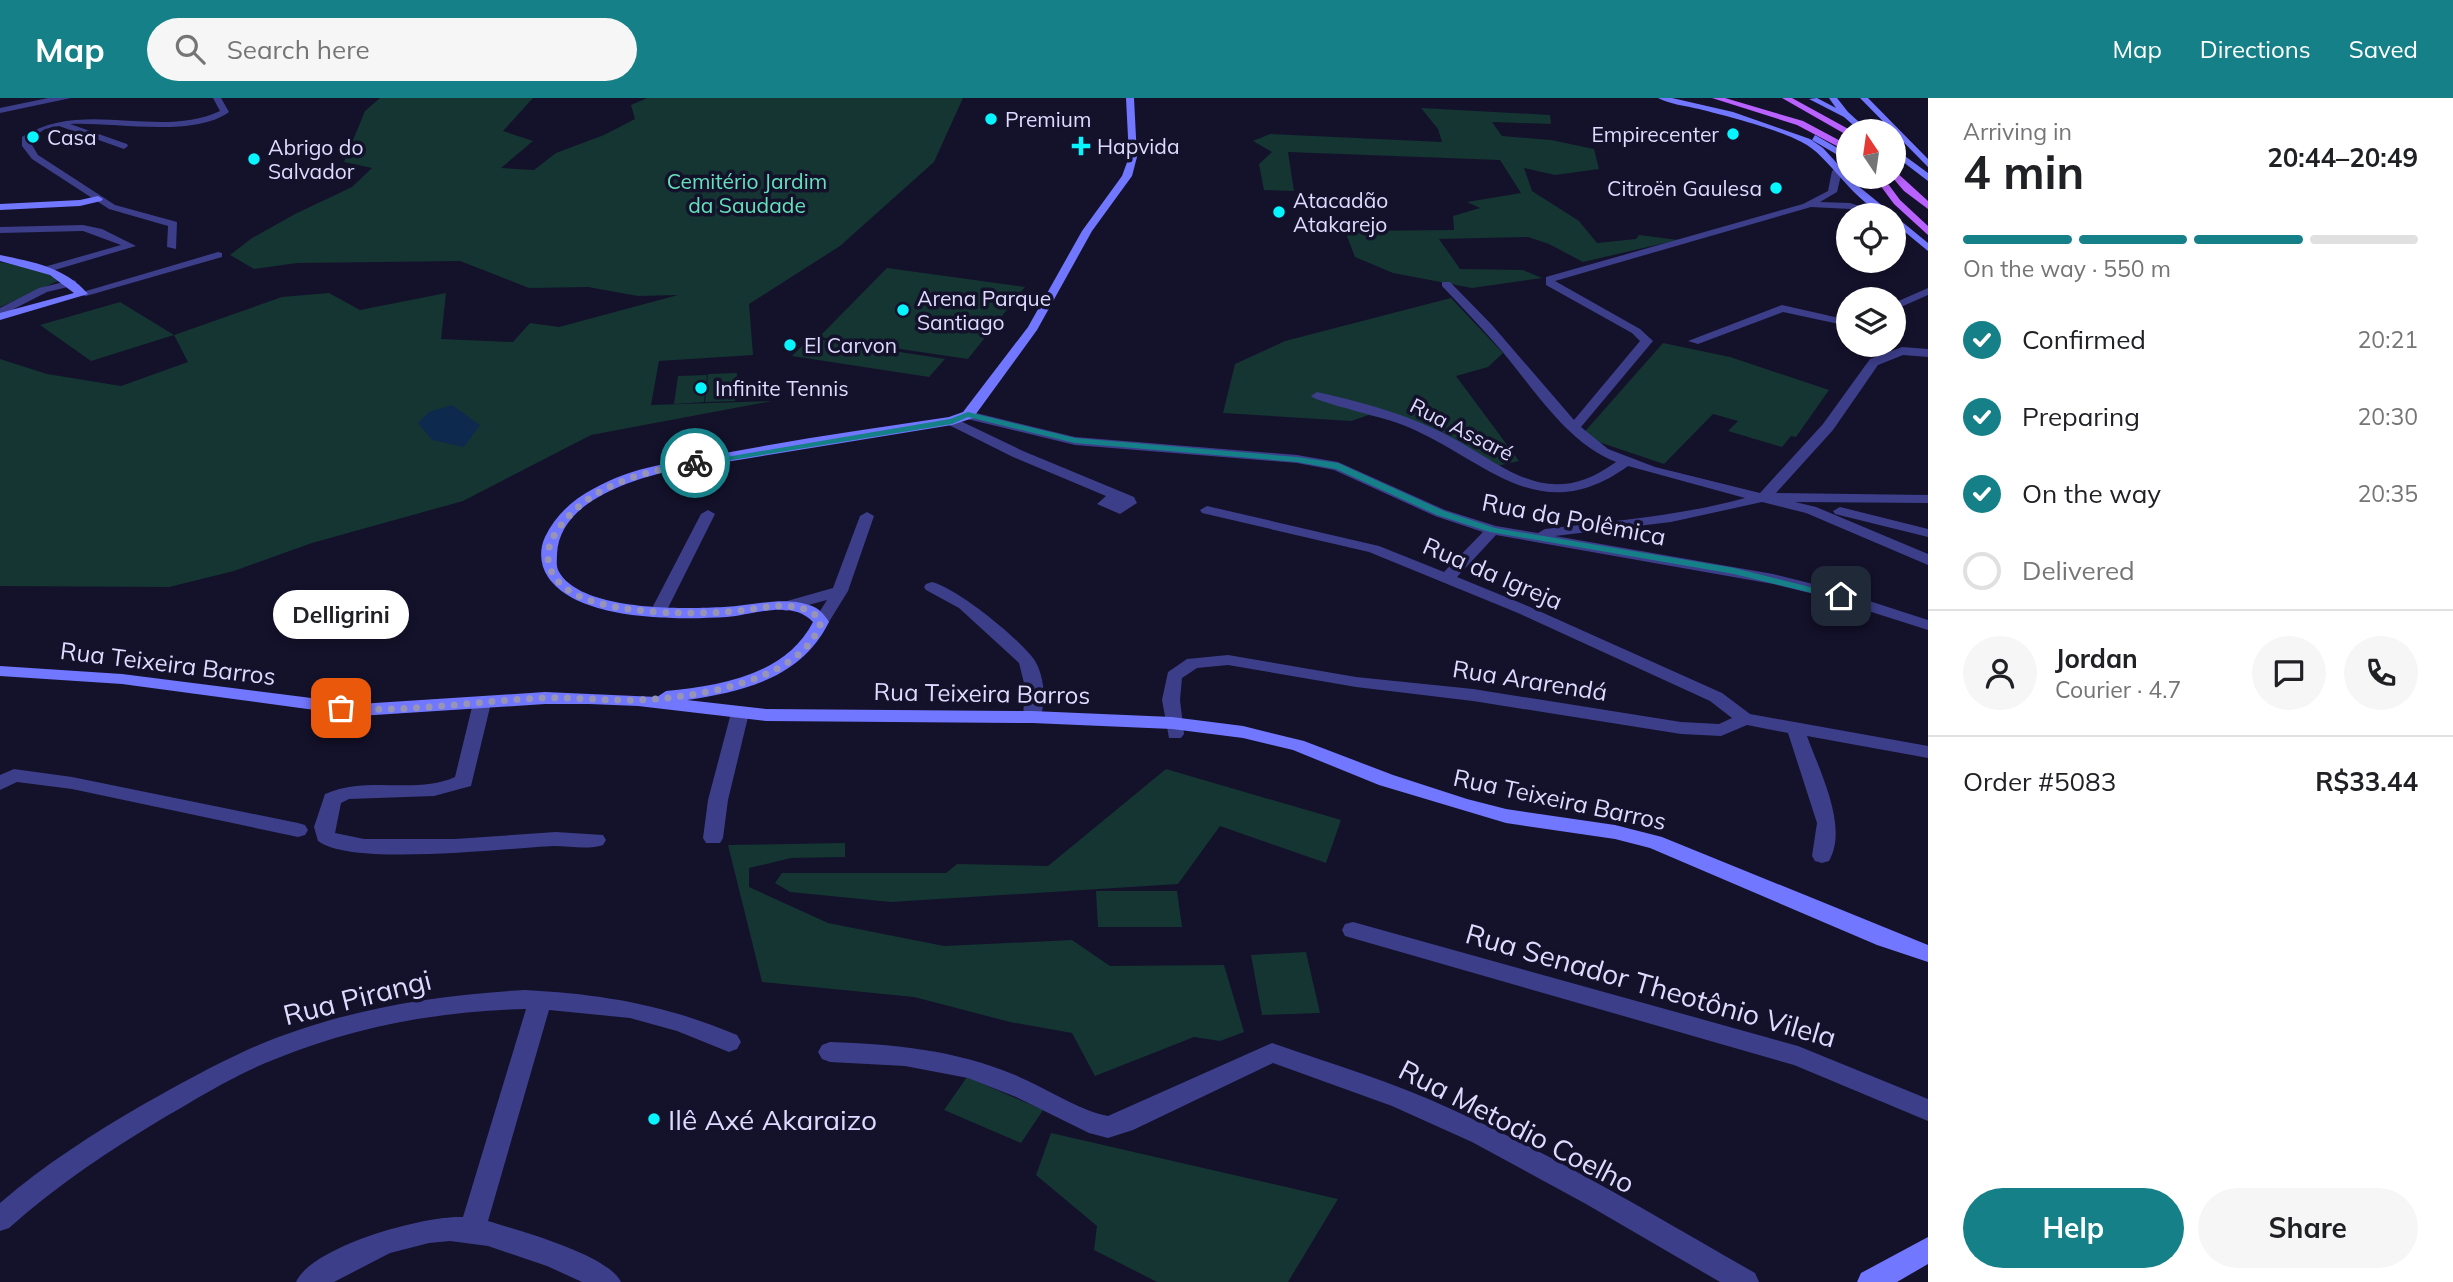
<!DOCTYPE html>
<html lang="en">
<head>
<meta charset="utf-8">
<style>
  body { margin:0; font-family:Mulish,sans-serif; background:#f6f6f6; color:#202124; height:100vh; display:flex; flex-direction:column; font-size:26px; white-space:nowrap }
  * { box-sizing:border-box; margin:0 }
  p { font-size:23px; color:#757577 }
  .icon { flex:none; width:38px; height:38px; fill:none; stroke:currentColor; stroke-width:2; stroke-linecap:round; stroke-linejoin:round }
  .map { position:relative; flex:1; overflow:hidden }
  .drawer { display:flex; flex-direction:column; background:#fff; width:525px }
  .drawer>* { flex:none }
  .needle { width:46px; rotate:347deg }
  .fabs { position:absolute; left:1836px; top:21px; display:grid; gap:14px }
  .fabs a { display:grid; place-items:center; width:70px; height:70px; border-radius:50%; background:#fff; box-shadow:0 4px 10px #0003; font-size:35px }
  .pin { position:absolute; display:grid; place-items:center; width:60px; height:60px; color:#fff; margin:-30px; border-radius:14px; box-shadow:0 4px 10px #0006 }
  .courier { position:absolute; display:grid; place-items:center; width:70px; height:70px; margin:-35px; border:5px solid #158087; border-radius:50%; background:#fff; color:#222; box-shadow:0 2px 9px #0007 }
  .bubble { position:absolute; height:49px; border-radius:24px; background:#fff; box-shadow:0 4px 10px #0003; font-size:23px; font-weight:700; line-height:49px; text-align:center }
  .headline em { font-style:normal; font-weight:700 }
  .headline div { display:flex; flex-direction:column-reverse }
  .headline { display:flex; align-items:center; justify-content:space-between; height:119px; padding:0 35px }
  h1 { font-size:46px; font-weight:700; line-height:52px }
  .bar { display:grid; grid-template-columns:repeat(4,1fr); gap:10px 7px; align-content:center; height:84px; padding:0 35px }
  .bar i { height:9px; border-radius:5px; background:#e0e0e0 }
  .bar .active { background:#158087 }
  .bar p { grid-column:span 4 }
  .line { display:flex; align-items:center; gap:18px; padding:0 35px; border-top:2px solid #e0e0e0 }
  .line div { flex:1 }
  .round { display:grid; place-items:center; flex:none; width:74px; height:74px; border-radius:37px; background:#f6f6f6 }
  ol { padding:0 35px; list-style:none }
  li { display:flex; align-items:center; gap:21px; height:77px }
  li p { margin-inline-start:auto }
  li .icon { padding:7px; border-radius:50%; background:#158087; color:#fff; stroke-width:4 }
  li:last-child { color:#757577 }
  li i { width:38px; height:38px; border:4px solid #e0e0e0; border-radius:50% }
  .primary-button { display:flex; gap:14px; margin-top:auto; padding:14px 35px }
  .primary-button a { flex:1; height:80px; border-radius:42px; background:#158087; color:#fff; font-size:28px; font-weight:700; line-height:80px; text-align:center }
  .primary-button a+a { background:#f6f6f6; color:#202124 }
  header { display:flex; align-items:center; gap:42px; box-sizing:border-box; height:98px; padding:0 35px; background:#158087; color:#fff }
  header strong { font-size:33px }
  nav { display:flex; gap:38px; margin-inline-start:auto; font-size:24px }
  .search { width:490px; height:63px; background:#f6f6f6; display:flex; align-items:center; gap:18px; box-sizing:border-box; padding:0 24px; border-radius:38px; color:#757577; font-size:26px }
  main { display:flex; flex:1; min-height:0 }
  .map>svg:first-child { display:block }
  .green { fill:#143532 }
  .water { fill:#0d294e }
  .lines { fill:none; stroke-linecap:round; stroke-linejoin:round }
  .street { fill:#3c3e8a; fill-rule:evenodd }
  .secondary { fill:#7277ff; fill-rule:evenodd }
  .primary { fill:#ba62ff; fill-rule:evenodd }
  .route { fill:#158087 }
  .done { stroke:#9794b5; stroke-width:7; stroke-dasharray:0 12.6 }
  .poi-dot { fill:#07f5ff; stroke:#14112b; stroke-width:2.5 }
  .labels { text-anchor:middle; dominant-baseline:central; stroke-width:7; stroke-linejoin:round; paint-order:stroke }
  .far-poi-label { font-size:21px; fill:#dddbff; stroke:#14112b; text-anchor:start }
  .far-park-label { font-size:21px; fill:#64e1ba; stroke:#14112b }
  .far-street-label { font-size:21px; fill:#dddbff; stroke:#14112b }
  .street-label { font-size:24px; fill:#dddbff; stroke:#14112b }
  .near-street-label { font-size:28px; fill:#dddbff; stroke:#14112b }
  .near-poi-label { font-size:28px; fill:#dddbff; stroke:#14112b; text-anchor:start }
</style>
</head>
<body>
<header>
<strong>Map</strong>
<div class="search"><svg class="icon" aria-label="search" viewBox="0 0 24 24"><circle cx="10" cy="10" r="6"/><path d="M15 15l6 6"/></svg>Search here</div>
<nav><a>Map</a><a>Directions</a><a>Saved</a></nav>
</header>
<main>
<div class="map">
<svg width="1928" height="1184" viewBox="0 0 1928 1184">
  <rect width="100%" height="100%" fill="#14112b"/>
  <path class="green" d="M380 0H533L503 33 533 43 501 70 534 72 556 55 604 37 635 21 631 7 647 0H963L934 64 840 148 749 206 753 257 659 263 651 307 772 303 591 337 463 403 312 445 234 473 169 489 0 488V261L47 276 121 288 188 264 174 237 91 263 40 227 120 204 174 237 282 199 329 195 360 212 446 195 441 241 513 244 530 225 559 229 678 197 638 198 588 189 529 190 460 163 297 165 254 171 230 157 252 140 295 116 352 89 372 70 344 64 365 13Z
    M1421 10 1550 17 1551 26 1492 24 1502 38 1551 42 1594 51 1599 71 1555 77 1524 70 1532 93 1579 123 1597 145 1636 141 1639 137 1678 142 1583 164 1549 146 1528 139 1439 141 1460 171 1523 172 1542 180 1472 190 1393 175 1355 159 1345 133 1454 132 1453 118 1480 110 1467 104 1521 95 1500 62 1288 54 1294 93 1264 92 1259 66 1272 54 1253 43 1270 36 1442 44 1438 31Z
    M0 164 39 171 60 182 0 209Z
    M887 170 1025 189 968 261 819 239Z
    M1451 200 1503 255 1488 269 1456 278 1519 363 1497 368 1440 333 1369 317 1351 323 1223 315 1235 266 1285 243Z
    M810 240 945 261 929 279 792 258Z
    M1663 245 1730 259 1829 292 1796 339 1791 338 1782 349 1728 333 1738 323 1713 316 1664 366 1581 338Z
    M737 275 735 303 705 304 708 276Z
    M707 277 704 304 674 306 678 278Z
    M1166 671 1341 722 1326 765 1220 728 1178 786 891 804 790 794 775 785 782 775H946L957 766 1048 768Z
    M845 745V759L791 760 749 770V789L828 825 944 848 1072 842 1110 868 1224 867 1244 934 1220 943 1194 939 1095 978 1072 935 1010 924 914 899 762 884 728 747Z
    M1096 793H1177L1182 829H1098Z
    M1306 854 1320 915 1262 917 1251 857Z
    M967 979 1043 1012 1021 1045 944 1012Z
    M1051 1035 1338 1101 1288 1184H1157L1094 1152 1097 1128 1036 1077Z"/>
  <path class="water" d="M452 307 480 327 464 349 432 342 418 325 429 314Z"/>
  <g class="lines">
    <path class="street" d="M48 0H71L0 15V10Z
      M213 0H221L229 14C194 40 114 24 70 26L127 46 128 48 124 51 59 28 45 31 29 42 38 57 115 107 177 124 176 151 167 149 168 128 109 111 32 61 22 48V39C84 0 158 42 220 13Z
      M1837 70 1842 73 1837 94 1820 104 1850 105 1889 117H1874L1850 111 1811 109 1555 183 1640 231 1653 243 1581 329 1608 351 1655 369 1760 395 1823 326 1870 261 1902 249 1928 251V259L1903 257 1878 267 1833 332 1776 395 1928 397V405L1795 404 1816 409 1928 456V467L1806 415 1762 404 1671 424 1555 438 1773 476 1829 490 1928 522V532L1818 497 1773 486 1496 437 1457 479 1530 509 1722 595 1750 616 1928 648V660L1807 638C1819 672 1849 729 1829 763L1822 765 1815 763 1812 758 1817 725 1788 635 1747 627 1721 638 1681 636 1473 603 1356 589 1228 567 1197 570 1182 580 1180 602 1184 636 1181 640H1169L1162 602 1168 574 1187 561 1228 557 1356 579 1473 591 1681 624 1719 626 1732 620 1710 603 1518 515 1369 454 1202 415 1200 412 1207 408 1379 448 1444 474 1483 434 1435 418 1334 372 1297 365 1075 347 963 320 961 317 968 313 1075 339 1297 357 1338 364 1445 412 1496 428 1538 435 1545 431C1612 423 1680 418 1745 400L1628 368C1537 434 1484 359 1403 327 1384 319 1319 305 1311 298L1317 294C1358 303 1398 314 1435 331 1501 361 1542 418 1616 364 1567 345 1534 291 1501 252 1482 230 1462 209 1442 188V184H1450L1492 227 1574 322 1640 243 1632 235 1546 187V179L1803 106 1828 93 1832 73Z
      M83 127 102 131 136 148 48 174 44 173V169L121 147 83 133 0 135V129Z
      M218 154 222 155V159L86 198 76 196Z
      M72 182 76 183V187L47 194 0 218V210L39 190Z
      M1928 190V197L1894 212V205Z
      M1782 207 1848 222V228L1783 214 1698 246 1688 243Z
      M952 319 1023 353 1134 399 1137 405 1120 416 1097 406 1106 398 1013 359 947 326V320Z
      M1840 409 1928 431V439L1835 416 1833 413Z
      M708 412 715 416 666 514 658 519 652 517 650 514 701 416Z
      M867 414 874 418 848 493 827 527H815L813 524 827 502 786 513 780 511 778 508 780 505 833 490 860 418Z
      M932 484C958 491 1016 538 1033 560 1044 574 1048 607 1038 623H1026L1023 619 1025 589 1019 565 959 510 926 492 924 489 926 486Z
      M482 599 491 605 471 688 434 698 349 701 341 705 335 735 364 741H455L556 734 603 737 606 742 603 747C588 752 570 748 554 748 506 750 352 769 318 743L314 729 325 696C369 677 415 697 455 679L473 605Z
      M740 609 749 615 728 702 723 740 720 745H706L703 740 708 702 731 615Z
      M14 671 72 679 298 725 305 727 308 732 305 737 298 739 72 691 17 684 0 692V677Z
      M1353 824 1798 948 1928 1001V1023L1794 967 1345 838 1342 832 1345 826Z
      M525 892C602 896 666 907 737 937L741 944 737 951 729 954 677 933 630 920 549 912 488 1123C517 1132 609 1157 621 1184H582L547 1168 488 1148 450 1143 429 1145 390 1155 334 1184H296C312 1148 425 1117 463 1119L526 911C441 913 357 928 278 960 238 975 201 998 165 1019 110 1052 57 1087 9 1130L0 1133V1105C44 1067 94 1035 144 1006 178 987 212 968 247 952 335 913 430 897 525 892Z
      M830 944C894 946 955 952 1015 977 1044 989 1078 1012 1108 1018L1272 945C1332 966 1393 984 1451 1011 1556 1058 1655 1118 1755 1175L1759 1184H1720L1586 1106 1472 1044 1392 1008 1273 965 1133 1032 1108 1040 1089 1035 1016 999 968 980 905 968 830 964 822 961 818 954 822 947Z"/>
    <path class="secondary" d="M1126 0H1134L1137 59 1132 78 1092 133 1037 232 973 320 952 327 665 374C625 384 559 406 557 456 557 461 556 467 558 472 579 514 684 511 724 509 753 508 781 498 809 507 819 510 824 516 829 524 801 580 745 593 687 602L766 611 1032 613 1172 619 1243 628 1304 643 1393 677 1467 701 1506 711 1615 727 1662 739 1928 847V864L1877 847 1650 750 1615 741 1506 725 1379 687 1293 652 1243 640 1172 631 1032 625 766 623 638 608 589 606H545L359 618 122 586 0 578V568L122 576 359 606 545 594 657 599 666 593C720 588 786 577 813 524 792 501 753 517 727 519 677 522 578 523 548 479 540 467 539 452 545 439 555 418 572 402 593 391 633 368 680 363 725 355 799 341 874 330 949 319L963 314 1028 229 1082 133 1122 78 1129 59Z
      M1658 0H1672L1733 14 1810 41 1823 50 1857 87 1928 145V153L1894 125V117C1862 117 1833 63 1807 47 1785 33 1727 18 1699 11 1686 8 1669 6 1658 0Z
      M1817 0 1836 10 1829 0H1837L1848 14 1869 33H1860L1844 19 1809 1Z
      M1860 0H1868L1928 61V69Z
      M1815 37 1848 56V63L1812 42Z
      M1894 50 1928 75V83L1894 57Z
      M98 98 103 101 101 103 80 108 0 112V106L80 102Z
      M0 157C33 164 65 169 88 196L0 222V215L74 195 50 177 0 163Z
      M1928 1139V1166L1897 1184H1857L1861 1175Z"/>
    <path class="primary" d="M1712 0H1725L1803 23 1848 47V54L1797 27Z
      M1782 0H1792L1852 33 1845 36Z
      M1894 39 1906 53 1904 60 1897 58Z
      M1894 72 1928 103V111L1904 93 1892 79Z
      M1874 79H1883L1900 102 1928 128V137L1894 106Z"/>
  </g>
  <path class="route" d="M968 314 1075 340 1297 359 1338 365 1444 413 1495 430 1734 470 1846 498 1841 502 1734 476 1490 434 1437 417 1336 371 1297 364 1075 345 968 319 952 326 695 368 691 365 950 321Z"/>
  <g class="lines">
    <path class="done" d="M341 610C408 615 476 603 543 600 575 599 607 603 639 602 692 600 803 584 821 524 815 514 807 511 795 509 773 505 748 513 726 514 683 516 550 520 548 459 548 447 553 439 559 430 590 386 646 373 695 365"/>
  </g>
  <g class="poi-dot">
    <circle cx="991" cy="21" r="7"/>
    <circle cx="1733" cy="36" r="7"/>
    <circle cx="33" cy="39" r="7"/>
    <path d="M1077.5 37.5h7v7h7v7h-7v7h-7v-7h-7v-7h7z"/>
    <circle cx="254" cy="61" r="7"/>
    <circle cx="1776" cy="90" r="7"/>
    <circle cx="1279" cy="114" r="7"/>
    <circle cx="903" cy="212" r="7"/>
    <circle cx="790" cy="247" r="7"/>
    <circle cx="701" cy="290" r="7"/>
    <circle cx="654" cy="1021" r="7"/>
  </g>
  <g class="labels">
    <g class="far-poi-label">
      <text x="1005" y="21">Premium</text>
      <text x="1719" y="36" text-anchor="end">Empirecenter</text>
      <text x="47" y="39">Casa</text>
      <text x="1097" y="48">Hapvida</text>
      <text x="268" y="49">Abrigo do<tspan x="268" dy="24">Salvador</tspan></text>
      <text x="1762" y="90" text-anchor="end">Citroën Gaulesa</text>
      <text x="1293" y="102">Atacadão<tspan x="1293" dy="24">Atakarejo</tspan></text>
      <text x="917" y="200">Arena Parque<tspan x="917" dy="24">Santiago</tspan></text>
      <text x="804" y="247">El Carvon</text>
      <text x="715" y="290">Infinite Tennis</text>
    </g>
    <g class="far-park-label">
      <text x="747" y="83">Cemitério Jardim<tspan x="747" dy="24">da Saudade</tspan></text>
    </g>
    <g class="far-street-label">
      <text transform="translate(1462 331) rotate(27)">Rua Assaré</text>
    </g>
    <g class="street-label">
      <text transform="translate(1574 421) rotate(11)">Rua da Polêmica</text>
      <text transform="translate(1493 475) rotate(23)">Rua da Igreja</text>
      <text transform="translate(168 565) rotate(7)">Rua Teixeira Barros</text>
      <text transform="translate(1530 582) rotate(9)">Rua Ararendá</text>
      <text transform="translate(982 595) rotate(1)">Rua Teixeira Barros</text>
      <text transform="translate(1560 701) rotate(12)">Rua Teixeira Barros</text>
    </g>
    <g class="near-street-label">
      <text transform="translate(1651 887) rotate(16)">Rua Senador Theotônio Vilela</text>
      <text transform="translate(357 899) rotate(-14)">Rua Pirangi</text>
      <text transform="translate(1517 1028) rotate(27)">Rua Metodio Coelho</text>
    </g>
    <g class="near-poi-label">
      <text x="668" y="1021">Ilê Axé Akaraizo</text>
    </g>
  </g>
</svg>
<div class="fabs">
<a><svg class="needle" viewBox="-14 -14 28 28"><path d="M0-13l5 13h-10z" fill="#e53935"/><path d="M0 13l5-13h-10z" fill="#757577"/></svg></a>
<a><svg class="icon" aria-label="locate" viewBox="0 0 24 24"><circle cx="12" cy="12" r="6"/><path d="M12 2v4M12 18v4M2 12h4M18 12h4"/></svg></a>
<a><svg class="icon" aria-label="layers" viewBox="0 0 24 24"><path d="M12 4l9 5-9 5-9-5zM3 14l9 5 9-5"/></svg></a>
</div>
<div class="pin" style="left:341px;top:610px;background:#ea580c"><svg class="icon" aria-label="bag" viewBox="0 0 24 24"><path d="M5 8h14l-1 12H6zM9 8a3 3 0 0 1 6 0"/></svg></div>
<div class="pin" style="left:1841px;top:498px;background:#1f2937"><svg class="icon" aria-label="home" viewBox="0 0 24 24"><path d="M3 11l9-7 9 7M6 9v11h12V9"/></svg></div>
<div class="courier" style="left:695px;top:365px"><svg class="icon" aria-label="bike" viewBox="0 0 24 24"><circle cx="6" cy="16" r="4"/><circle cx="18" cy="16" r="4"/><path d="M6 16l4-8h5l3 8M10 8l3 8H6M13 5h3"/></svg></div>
<div class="bubble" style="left:273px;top:492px;width:136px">Delligrini</div>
</div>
<section class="drawer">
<div class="headline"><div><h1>4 min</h1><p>Arriving in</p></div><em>20:44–20:49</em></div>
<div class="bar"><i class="active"></i><i class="active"></i><i class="active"></i><i></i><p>On the way · 550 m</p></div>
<ol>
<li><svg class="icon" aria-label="check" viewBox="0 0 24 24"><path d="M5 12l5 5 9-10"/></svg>Confirmed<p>20:21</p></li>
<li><svg class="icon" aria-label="check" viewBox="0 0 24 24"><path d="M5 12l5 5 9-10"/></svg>Preparing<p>20:30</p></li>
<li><svg class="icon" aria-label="check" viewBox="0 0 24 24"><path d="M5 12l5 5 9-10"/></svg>On the way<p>20:35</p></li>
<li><i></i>Delivered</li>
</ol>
<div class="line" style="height:126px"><a class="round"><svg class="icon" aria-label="person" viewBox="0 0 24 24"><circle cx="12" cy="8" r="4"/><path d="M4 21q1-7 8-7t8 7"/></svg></a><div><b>Jordan</b><p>Courier · 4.7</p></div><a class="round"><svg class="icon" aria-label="chat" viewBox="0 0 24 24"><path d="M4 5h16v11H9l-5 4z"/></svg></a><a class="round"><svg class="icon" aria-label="phone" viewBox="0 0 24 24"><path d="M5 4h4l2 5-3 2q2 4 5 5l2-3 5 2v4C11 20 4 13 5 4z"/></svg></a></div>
<div class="line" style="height:91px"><div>Order #5083</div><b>R$33.44</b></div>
<div class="primary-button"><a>Help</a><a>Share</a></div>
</section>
</main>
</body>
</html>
